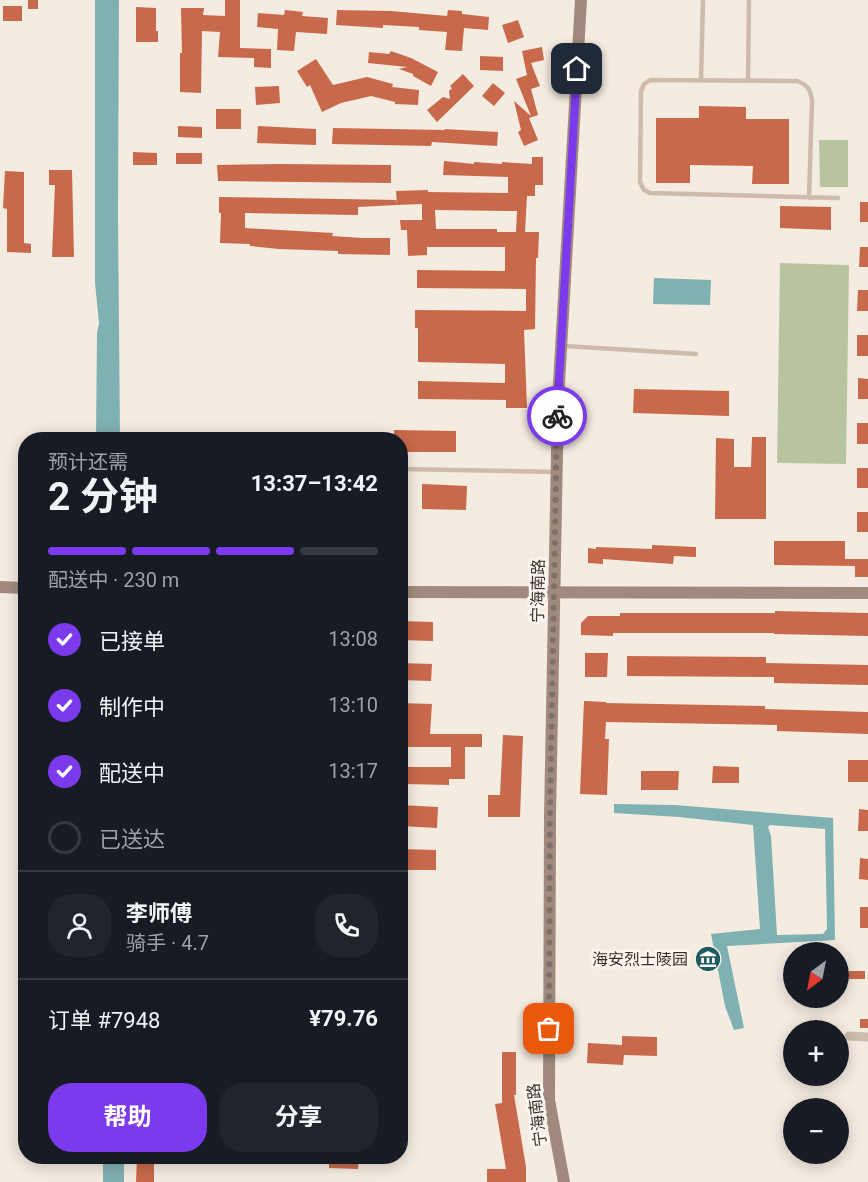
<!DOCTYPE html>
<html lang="zh">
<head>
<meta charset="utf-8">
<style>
  body { margin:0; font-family:Roboto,"Noto Sans SC",sans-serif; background:#20242c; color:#f1f3f6; height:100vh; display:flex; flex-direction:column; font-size:22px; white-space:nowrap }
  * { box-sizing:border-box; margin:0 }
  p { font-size:20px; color:#9ea1a6 }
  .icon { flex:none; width:33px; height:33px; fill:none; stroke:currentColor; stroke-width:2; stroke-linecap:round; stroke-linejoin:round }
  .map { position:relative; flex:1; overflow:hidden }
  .drawer { position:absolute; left:18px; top:432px; width:390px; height:732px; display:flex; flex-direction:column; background:#171b24; border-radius:24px; box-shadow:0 3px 15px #0003 }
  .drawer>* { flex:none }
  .needle { width:39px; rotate:212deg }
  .tools { position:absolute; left:783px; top:942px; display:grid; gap:12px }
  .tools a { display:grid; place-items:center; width:66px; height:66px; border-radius:50%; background:#171b24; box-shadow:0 3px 15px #0003; font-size:30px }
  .pin { position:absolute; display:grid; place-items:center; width:51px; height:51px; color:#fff; margin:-26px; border-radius:12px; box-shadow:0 3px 9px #0006 }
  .courier { position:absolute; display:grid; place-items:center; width:60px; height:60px; margin:-30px; border:4px solid #7c3aed; border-radius:50%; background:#fff; color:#222; box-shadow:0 2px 8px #0007 }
  .summary em { font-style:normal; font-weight:700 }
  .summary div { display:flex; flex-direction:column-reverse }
  .summary { display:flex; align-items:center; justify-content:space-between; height:102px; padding:0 30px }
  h1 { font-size:39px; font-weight:700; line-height:45px }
  .bar { display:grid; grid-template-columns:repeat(4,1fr); gap:9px 6px; align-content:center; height:72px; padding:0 30px }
  .bar i { height:8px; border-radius:4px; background:#363941 }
  .bar .current { background:#7c3aed }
  .bar p { grid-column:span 4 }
  .line { display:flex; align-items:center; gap:15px; padding:0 30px; border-top:2px solid #363941 }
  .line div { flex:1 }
  .round { display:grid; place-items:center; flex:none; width:63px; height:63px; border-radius:24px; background:#20242c }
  ol { padding:0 30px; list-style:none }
  li { display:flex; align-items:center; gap:18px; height:66px }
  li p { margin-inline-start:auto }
  li .icon { padding:6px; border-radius:50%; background:#7c3aed; color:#fff; stroke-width:4 }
  li:last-child { color:#9ea1a6 }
  li i { width:33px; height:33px; border:3px solid #363941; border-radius:50% }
  .cta { display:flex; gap:12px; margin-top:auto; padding:12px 30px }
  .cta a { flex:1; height:69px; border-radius:24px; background:#7c3aed; color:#fff; font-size:24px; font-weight:700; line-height:69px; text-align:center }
  .cta a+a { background:#20242c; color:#f1f3f6 }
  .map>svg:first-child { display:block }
  .green { fill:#b8c4a0 }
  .water { fill:#7fb0b2; fill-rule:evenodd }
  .building { fill:#c8694b; fill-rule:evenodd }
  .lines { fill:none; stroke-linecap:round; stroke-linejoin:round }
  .lane { stroke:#cdbbac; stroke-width:4.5 }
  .street { stroke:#cdbbac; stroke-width:9 }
  .secondary { stroke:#a18a7d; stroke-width:12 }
  .done { stroke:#7c716b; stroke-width:6; stroke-dasharray:0 10.8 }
  .route { stroke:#7c3aed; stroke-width:8 }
  .labels { text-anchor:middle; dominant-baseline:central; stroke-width:6; stroke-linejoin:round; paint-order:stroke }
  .street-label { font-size:16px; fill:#3b302b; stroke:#fbf5ee }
  .poi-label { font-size:16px; fill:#3b302b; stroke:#fbf5ee; text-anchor:end }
</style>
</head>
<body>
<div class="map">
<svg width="868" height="1182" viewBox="0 0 868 1182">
  <rect width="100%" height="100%" fill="#f4ebe1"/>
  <path class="green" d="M819 140H848V187H820Z
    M780 263 849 265 846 464 777 463Z"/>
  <path class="water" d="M95 0H119L118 213 120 439H96L97 333 99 323 95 283Z
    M654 278 711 280 710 305 653 304Z
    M614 804 675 805 833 818 835 940 727 946 744 1028 734 1030 725 1006 711 934 760 929 753 825 679 817 614 813ZM770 825 825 829 827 929 823 934 777 935 771 836 768 827Z
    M103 1157H124V1182H103Z"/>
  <path class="building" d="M28 0H38V9H28Z
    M225 0H240V48L271 49V68L254 67V58L218 57 220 32 202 31 201 93 180 92V53H182L181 8H204L203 15 225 16Z
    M3 6H22V21H3Z
    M136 7 156 8V31H158V42H136Z
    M285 10 303 12 302 16 328 18 327 34 296 32 294 51 277 50 278 29 257 27 258 13 284 15Z
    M337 10 391 11 447 16 448 10 462 11V14L489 17 488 30 464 28 462 51 445 50 447 32 419 30V27L383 25V28L336 25Z
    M518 20 524 37 508 43 502 25Z
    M542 47 544 60 531 63 540 86 531 89 538 115 529 118 538 140 524 146 518 132 521 130 514 101 531 116 516 79 527 75 522 51Z
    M391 51 411 58 438 72 431 86 413 76V74L399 69 407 67 368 63 369 52 389 54Z
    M480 56 503 57V71L480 70Z
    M316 59 333 85 367 77 393 84 392 87 419 90 418 105 395 104V102L371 96 341 103 322 112 310 85 307 87 297 71Z
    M463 74 474 86 437 122 427 110 443 97 450 99 449 91 452 88 450 86Z
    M493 83 505 93 494 106 482 96Z
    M279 86 280 103 256 105 255 87Z
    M699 106 746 107V119H789V184H752L753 166 690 165V183H656V118H699Z
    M216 109H241V129H216Z
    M178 126 202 127V138L178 137Z
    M258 126 316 129V145L257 143Z
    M333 128 445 130 444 129 498 132 497 146 432 142 431 146 332 144Z
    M133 152 157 153V165H133Z
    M176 153H202V164H176Z
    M532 157H543V185H535V196H527L525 232H539L538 258H536L535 329 524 330 527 408H506V400L418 399V381L505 383V364L418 362V328H415V310L526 311V289L417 288V270L505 271V247H427V255L408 256 407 230H401L400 220H422V204L397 205 396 191 428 190V192L508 193V177L443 175 444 161 474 164V162L502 164V162L532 164ZM435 210 517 211 516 232H497V229H436Z
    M278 164 391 165V183L218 181 217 165Z
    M49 170H72L74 257H52L55 185H49Z
    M5 171 24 172V243L31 244V253L7 252V209L3 208Z
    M219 197 397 200V205L358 207V215L245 213V228L333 233 332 236 362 238H390V255L338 254V251L279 249 250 246V244L220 243 221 213H219Z
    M860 202H868V222H860Z
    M780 206 831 207V230L780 228Z
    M860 247H868V267H859Z
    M858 290H868V311H857Z
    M857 335H868V356H857Z
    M858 378 868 379V399H858Z
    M634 389 729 391V416L633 413Z
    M857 423H868V444H857Z
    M394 430 456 431V452H400V440H394Z
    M752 437H766V519H715L716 438 734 439V467H751Z
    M857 468H868V488H857Z
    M422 484 467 486 466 510 422 509Z
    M857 512H868V532H857Z
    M774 541H845V559H868V577H855V566L774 565Z
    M652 545 696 547V557L674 556 673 564 603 559V564L588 563V548L596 549V547L652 549Z
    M775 611 868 613V636L774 634V633H613V636L581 635V623L588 616H620V613H775Z
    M400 621 433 622V641L400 640Z
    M585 653H608L607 677H585Z
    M627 656 766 657V663L868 665V685L774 683V677L627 676Z
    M400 663 432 664 431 681 400 680Z
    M584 701 606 702V703L765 706V709L868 712V734L777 731V725L606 722 605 739H609L607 795 580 794Z
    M400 703 432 704 430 734H482V747H465V779H449V785L405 784V767H451V747H407V721H400Z
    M503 735 523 736 520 817H488V795H500Z
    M848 760H868V782H848Z
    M713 766 739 767V783H712Z
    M641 771H679L678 790H641Z
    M400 805 438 807 437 828 400 826Z
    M859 809 868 810V831H858Z
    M400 849 436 850V870H400Z
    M860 858 868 859V880L859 879Z
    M860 907H868V928H860Z
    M849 971H865V979H849Z
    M860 1019H868V1028H860Z
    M622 1036 657 1037V1056L624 1055 623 1065 587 1063 588 1043 622 1045Z
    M502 1052H516V1095H514L526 1167V1182H487V1169H506L495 1104 502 1103Z
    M137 1156H154V1182H136Z
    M329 1156 359 1158 358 1169 329 1168Z"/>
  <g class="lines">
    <path class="lane" d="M701 80 703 0
      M748 81 749 0
      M809 198 812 100C810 89 808 85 797 81L650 80 644 84 641 91 640 182 644 190 650 193 838 198
      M564 346 696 354
      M400 469 556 472"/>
    <path class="street" d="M849 1036 868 1037"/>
    <path class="secondary" d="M0 587 26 588
      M400 592 868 593
      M564 1182 549 1100 550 816 558 401 581 0"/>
  </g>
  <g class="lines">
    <path class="done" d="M549 1029 550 816 557 416"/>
    <path class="route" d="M557 416 577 69"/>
  </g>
  <defs>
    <g id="museum-disc" transform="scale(1.35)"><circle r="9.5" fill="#1f5a5e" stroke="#fbf5ee"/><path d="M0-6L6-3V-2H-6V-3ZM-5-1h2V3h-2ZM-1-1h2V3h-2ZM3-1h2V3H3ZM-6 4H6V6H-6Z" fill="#fff"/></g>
  </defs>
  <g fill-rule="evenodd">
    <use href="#museum-disc" x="708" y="959"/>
  </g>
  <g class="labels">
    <g class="street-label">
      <text transform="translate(538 591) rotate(-89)">宁海南路</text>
      <text transform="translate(537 1115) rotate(-97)">宁海南路</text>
    </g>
    <g class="poi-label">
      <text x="688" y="959">海安烈士陵园</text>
    </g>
  </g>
</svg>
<div class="tools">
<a><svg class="needle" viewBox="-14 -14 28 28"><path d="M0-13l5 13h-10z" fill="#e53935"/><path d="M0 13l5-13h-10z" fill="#9ea1a6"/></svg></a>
<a>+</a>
<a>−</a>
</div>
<div class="pin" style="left:549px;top:1029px;background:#ea580c"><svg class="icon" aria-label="bag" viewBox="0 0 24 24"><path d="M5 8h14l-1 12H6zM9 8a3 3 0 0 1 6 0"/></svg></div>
<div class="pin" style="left:577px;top:69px;background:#1f2937"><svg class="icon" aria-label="home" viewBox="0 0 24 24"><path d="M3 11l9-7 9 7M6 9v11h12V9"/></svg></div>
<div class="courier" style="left:557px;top:416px"><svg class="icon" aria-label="bike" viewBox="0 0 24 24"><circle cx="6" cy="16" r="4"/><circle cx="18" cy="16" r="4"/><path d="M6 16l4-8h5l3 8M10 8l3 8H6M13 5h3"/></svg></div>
<section class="drawer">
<div class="summary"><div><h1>2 分钟</h1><p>预计还需</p></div><em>13:37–13:42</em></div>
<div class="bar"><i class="current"></i><i class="current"></i><i class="current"></i><i></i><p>配送中 · 230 m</p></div>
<ol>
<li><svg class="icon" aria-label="check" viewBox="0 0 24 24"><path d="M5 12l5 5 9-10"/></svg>已接单<p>13:08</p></li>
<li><svg class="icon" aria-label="check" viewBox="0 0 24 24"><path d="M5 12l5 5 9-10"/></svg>制作中<p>13:10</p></li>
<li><svg class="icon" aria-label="check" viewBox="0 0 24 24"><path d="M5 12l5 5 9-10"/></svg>配送中<p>13:17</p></li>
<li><i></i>已送达</li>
</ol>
<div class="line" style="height:108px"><a class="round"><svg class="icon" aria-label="person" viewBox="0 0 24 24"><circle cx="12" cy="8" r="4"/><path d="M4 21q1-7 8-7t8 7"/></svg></a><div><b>李师傅</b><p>骑手 · 4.7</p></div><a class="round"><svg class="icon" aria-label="phone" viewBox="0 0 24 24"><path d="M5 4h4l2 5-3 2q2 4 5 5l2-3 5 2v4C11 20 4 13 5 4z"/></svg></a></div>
<div class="line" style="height:78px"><div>订单 #7948</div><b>¥79.76</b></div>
<div class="cta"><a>帮助</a><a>分享</a></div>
</section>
</div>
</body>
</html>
